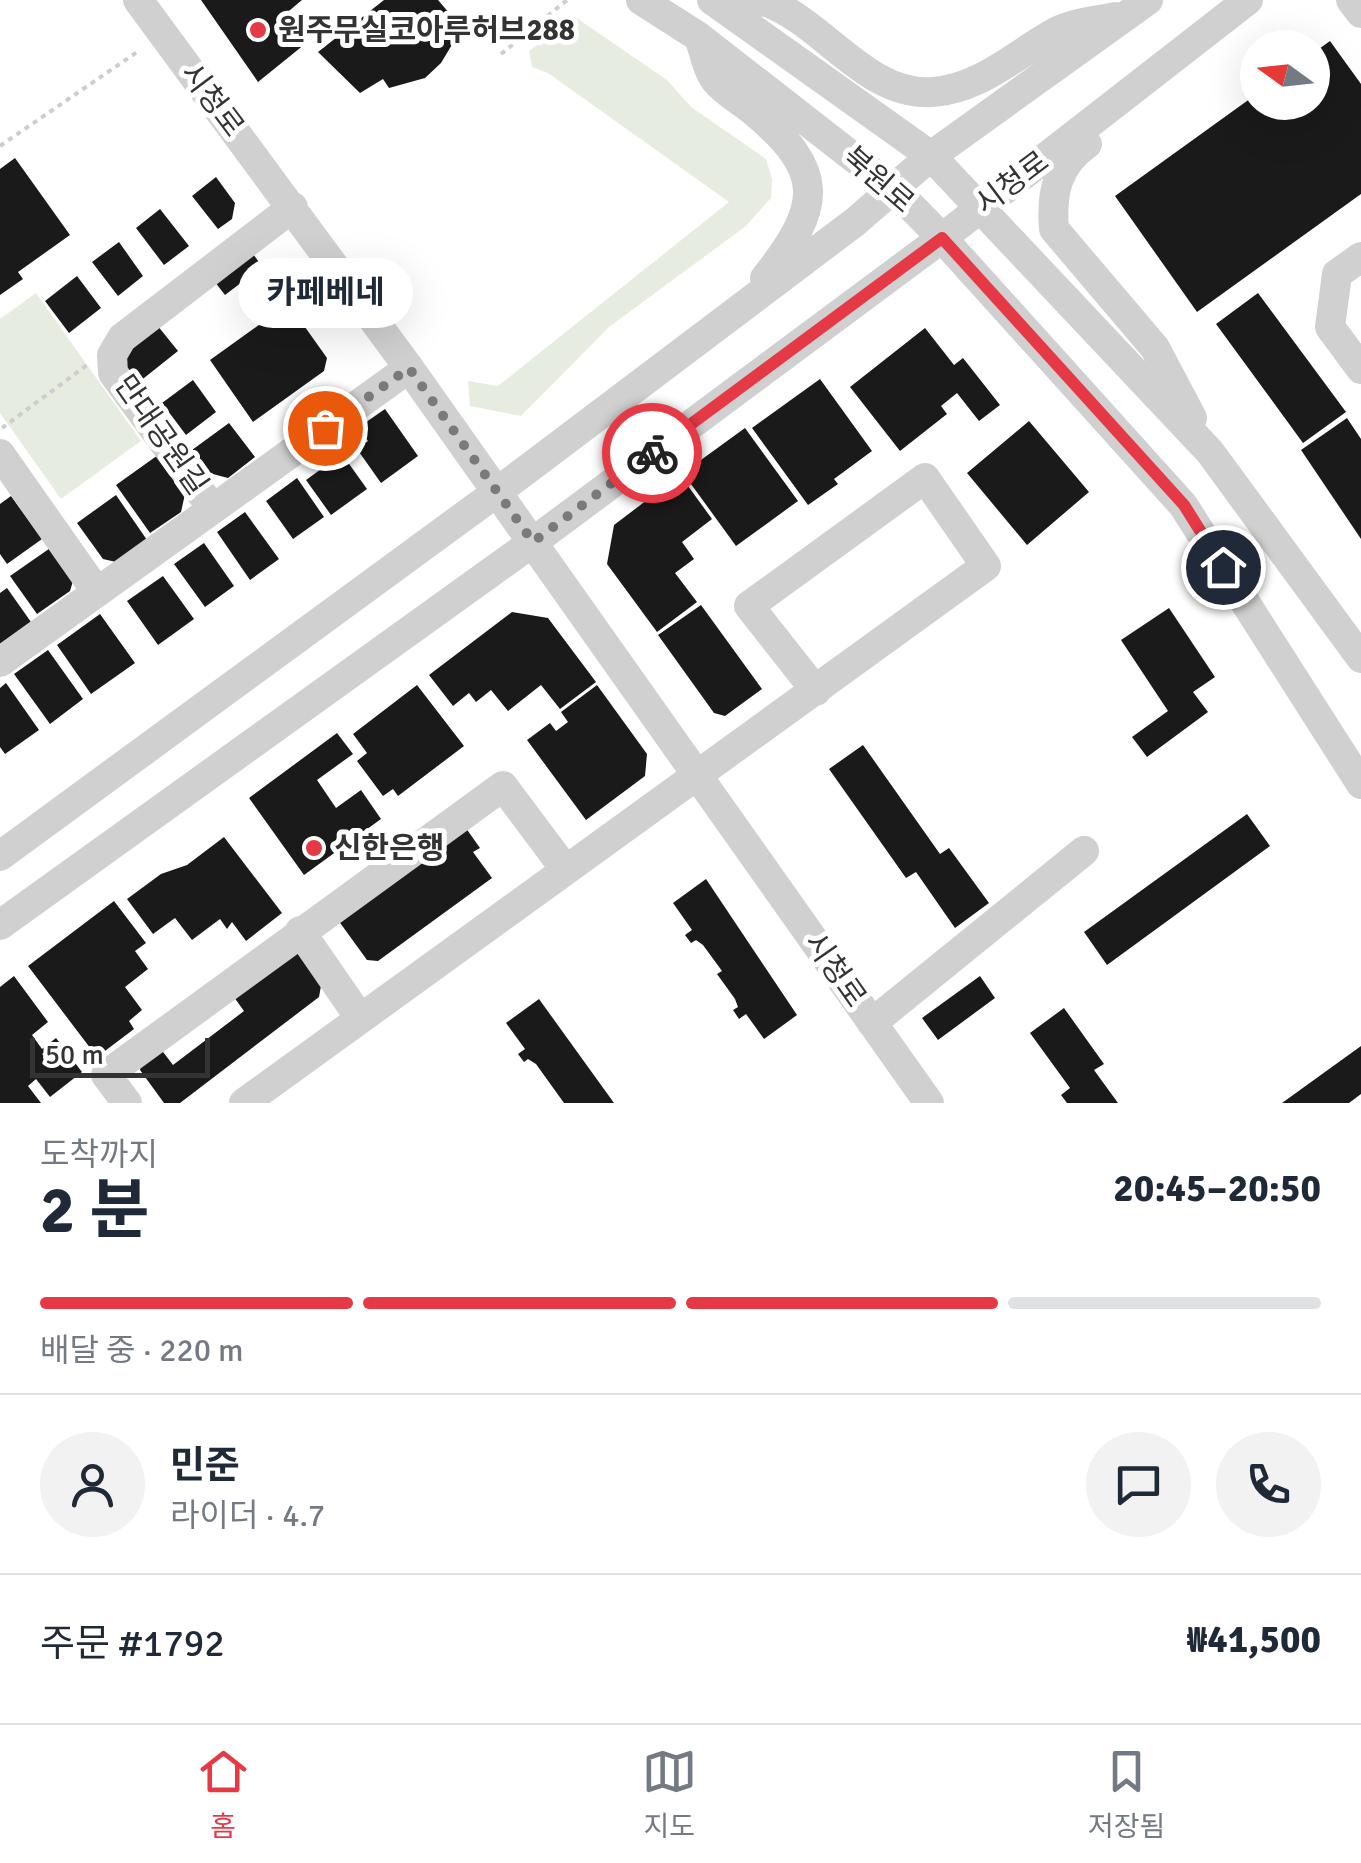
<!DOCTYPE html>
<html lang="ko">
<head>
<meta charset="utf-8">
<style>
  body { margin:0; font-family:Signika,"Noto Sans KR",sans-serif; background:#f2f2f3; color:#1f2937; height:100vh; display:flex; flex-direction:column; font-size:38px; white-space:nowrap }
  * { box-sizing:border-box; margin:0 }
  p { font-size:32px; color:#747a83 }
  .icon { flex:none; width:55px; height:55px; fill:none; stroke:currentColor; stroke-width:2; stroke-linecap:round; stroke-linejoin:round }
  .map { position:relative; height:1103px; overflow:hidden }
  .drawer { display:flex; flex-direction:column; background:#fff; flex:1 }
  .drawer>* { flex:none }
  .needle { width:65px; rotate:285deg }
  .controls { position:absolute; left:1240px; top:30px; display:grid; gap:20px }
  .controls a { display:grid; place-items:center; width:90px; height:90px; border-radius:50%; background:#fff; box-shadow:0 10px 40px #0002; font-size:50px }
  .scale { position:absolute; left:30px; bottom:25px; width:180px; box-sizing:border-box; padding-left:10px; border:5px solid #333; border-top:0; font-size:28px; line-height:35px; white-space:nowrap; color:#333; -webkit-text-stroke:8px #fff; paint-order:stroke }
  .pin { position:absolute; display:grid; place-items:center; width:85px; height:85px; color:#fff; margin:-42px; border:5px solid #fff; border-radius:50%; box-shadow:0 2px 10px #0007 }
  .courier { position:absolute; display:grid; place-items:center; width:100px; height:100px; margin:-50px; border:8px solid #e63946; border-radius:50%; background:#fff; color:#222; box-shadow:0 2px 12px #0007 }
  .bubble { position:absolute; height:70px; border-radius:35px; background:#fff; box-shadow:0 10px 40px #0002; font-size:32px; font-weight:700; line-height:70px; text-align:center }
  .head em { font-style:normal; font-weight:700 }
  .head div { display:flex; flex-direction:column-reverse }
  .head { display:flex; align-items:center; justify-content:space-between; height:170px; padding:0 40px }
  h1 { font-size:65px; font-weight:700; line-height:75px }
  .bar { display:grid; grid-template-columns:repeat(4,1fr); gap:15px 10px; align-content:center; height:120px; padding:0 40px }
  .bar i { height:12px; border-radius:8px; background:#e0e1e3 }
  .bar .on { background:#e63946 }
  .bar p { grid-column:span 4 }
  .line { display:flex; align-items:center; gap:25px; padding:0 40px; border-top:2px solid #e0e1e3 }
  .line div { flex:1 }
  .round { display:grid; place-items:center; flex:none; width:105px; height:105px; border-radius:52px; background:#f2f2f3 }
  .menu { display:flex; justify-content:space-around; align-items:center; height:140px; border-top:2px solid #e0e1e3; background:#fff; font-size:28px; color:#747a83 }
  .menu a { display:grid; justify-items:center; gap:5px }
  .menu .on { color:#e63946 }
  .map>svg:first-child { display:block }
  .green { fill:#e6ecdf }
  .building { fill:#1a1a1a }
  .lines { fill:none; stroke-linecap:round; stroke-linejoin:round }
  .path { stroke:#cdcdcd; stroke-width:4; stroke-dasharray:5 5; stroke-linecap:butt }
  .minor { stroke:#d0d0d0; stroke-width:30 }
  .done { stroke:#7a7a7a; stroke-width:10; stroke-dasharray:0 18 }
  .route { stroke:#e63946; stroke-width:12 }
  .poi-dot { fill:#e63946; stroke:#fff; stroke-width:4 }
  .labels { text-anchor:middle; dominant-baseline:central; stroke-width:10; stroke-linejoin:round; paint-order:stroke }
  .poi-label { font-size:30px; font-weight:bold; fill:#333; stroke:#fff; text-anchor:start }
  .street-label { font-size:30px; fill:#333; stroke:#fff }
</style>
</head>
<body>
<div class="map">
<svg width="1361" height="1103" viewBox="0 0 1361 1103">
  <rect width="100%" height="100%" fill="#fff"/>
  <path class="green" d="M575 17 667 80 691 107 766 159 772 179 771 198 746 226 609 327 521 416 470 406 468 381 498 386 729 202 548 73 532 67 529 51Z
    M36 293 141 441 61 499 0 413V319Z"/>
  <path class="building" d="M201 0H302L283 16 305 44 258 82Z
    M384 0H438L462 28 441 63 425 78 389 88 383 79 360 93 318 52Z
    M1330 41 1361 84V194L1197 312 1115 196 1258 93V102H1312V54Z
    M15 158 70 235 18 272 23 279 0 295V169Z
    M216 177 235 203 232 219 218 229 192 196Z
    M160 209 189 246 164 265 136 228Z
    M119 242 143 276 118 296 92 262Z
    M251 251 327 358 324 371 253 422 210 360 274 314 250 276 225 295 208 273Z
    M77 276 101 308 69 333 45 301Z
    M1258 293 1346 412 1303 443 1216 324Z
    M157 325 178 351 139 382 126 366V349Z
    M925 328 954 365 963 358 1000 405 979 421 957 393 941 406 947 414 900 451 850 387Z
    M820 379 872 451 834 479 838 484 808 505 752 428Z
    M193 380 216 412 186 435 162 403Z
    M385 409 418 456 381 483 357 449 368 441 359 427Z
    M1347 418 1361 439V539L1301 450Z
    M1029 421 1089 492 1027 545 967 473Z
    M229 423 255 457 228 478 209 473 192 450Z
    M745 428 798 501 736 546 683 473Z
    M342 454 367 489 331 515 306 480Z
    M158 455 185 494 181 512 150 533 116 485Z
    M680 475 712 519 682 542 694 559 675 573 697 602 657 632 607 564 614 525Z
    M297 478 324 517 293 539 266 501Z
    M116 495 147 540 116 562 103 559 77 523Z
    M11 496 42 539 7 564 0 554V504Z
    M245 512 279 559 250 580 217 532Z
    M204 543 234 586 205 607 174 564Z
    M56 544 76 571 70 591 37 614 10 576Z
    M163 576 194 619 158 645 127 601Z
    M7 588 31 622 0 644V593Z
    M701 605 762 689 725 716 714 713 658 635Z
    M1169 608 1215 677 1193 692 1208 712 1147 757 1132 737 1168 711 1121 640Z
    M512 612 548 618 596 682 560 709 541 685 508 711 491 690 476 702 469 693 453 706 429 675Z
    M100 614 135 663 91 694 57 645Z
    M48 650 83 699 50 724 14 674Z
    M6 683 39 730 5 754 0 747V688Z
    M417 685 464 746 398 796 393 789 383 796 357 761 367 753 353 734Z
    M597 685 647 754 645 776 586 820 527 740 550 723 556 731 568 722 561 712Z
    M337 733 353 754 317 780 336 808 361 790 381 819 304 875 249 798Z
    M863 745 940 854 949 848 989 903 955 928 916 872 906 878 829 769Z
    M1247 814 1270 846 1107 965 1084 932Z
    M463 824 480 848 473 852 492 878 378 961 367 960 338 920Z
    M224 837 282 913 246 941 232 922 227 929 220 919 192 940 175 918 153 934 127 899 161 874 187 865Z
    M706 879 797 1015 764 1039 746 1014 739 1019 733 1010 738 1007 735 999 717 974 722 971 703 945 696 940 691 943 685 935 692 930 673 903Z
    M114 901 146 943 135 951 148 969 125 987 142 1010 129 1021 134 1029 97 1057 28 966Z
    M291 952 299 954 321 986 319 997 180 1103H164L140 1070 141 1064 160 1048 173 1065 244 1011 231 993Z
    M14 976 48 1022 32 1035 42 1049 56 1038 82 1072 50 1097 36 1079 28 1086 41 1103H0V987Z
    M980 976 995 998 938 1040 922 1018Z
    M539 999 614 1103H564L536 1064 528 1059 524 1062 518 1054 525 1049 506 1023Z
    M1064 1008 1104 1064 1094 1070 1118 1103H1067L1061 1095 1070 1088 1030 1033Z
    M1361 1046V1094L1349 1103H1282Z"/>
  <g class="lines">
    <path class="path" d="M501 54 567 0
      M0 146 140 50
      M2 428 87 365"/>
    <path class="minor" d="M138 0 409 368 929 1103
      M641 0 699 37 894 189 942 238 1183 505 1361 784
      M712 0 931 156 1210 452 1361 658
      M1351 0 1361 13
      M713 1C729 1 752 0 767 2 824 23 867 97 933 92 980 89 1016 54 1056 32 1073 23 1097 21 1116 17
      M699 37C704 50 707 70 716 81 725 92 741 101 752 110 826 171 823 205 765 278
      M1087 144C1057 165 1051 193 1054 229L1155 348 1192 418
      M1361 257 1337 274 1330 327 1361 369
      M0 454 97 592
      M213 509 113 373 112 355 122 338 293 207
      M0 662 409 368
      M0 856 497 492 855 222 931 156 1148 0
      M0 925 533 542 942 238 1248 0
      M300 931 360 1018
      M872 1023 1084 851
      M127 1103 106 1075 503 786 565 869
      M244 1103 986 566 925 478 749 606 816 691"/>
  </g>
  <g class="lines">
    <path class="done" d="M325 428 409 368 533 542 652 453"/>
    <path class="route" d="M652 453 942 238 1184 505 1223 567"/>
  </g>
  <g class="poi-dot">
    <circle cx="258" cy="30" r="10"/>
    <circle cx="314" cy="848" r="10"/>
  </g>
  <g class="labels">
    <g class="poi-label">
      <text x="278" y="30">원주무실코아루허브288</text>
      <text x="334" y="848">신한은행</text>
    </g>
    <g class="street-label">
      <text transform="translate(212 100) rotate(53)">시청로</text>
      <text transform="translate(878 180) rotate(41)">북원로</text>
      <text transform="translate(1012 183) rotate(-37)">시청로</text>
      <text transform="translate(161 435) rotate(55)">만대공원길</text>
      <text transform="translate(835 970) rotate(55)">시청로</text>
    </g>
  </g>
</svg>
<div class="controls">
<a><svg class="needle" viewBox="-14 -14 28 28"><path d="M0-13l5 13h-10z" fill="#e53935"/><path d="M0 13l5-13h-10z" fill="#747a83"/></svg></a>
</div>
<div class="scale">50 m</div>
<div class="pin" style="left:325px;top:428px;background:#ea580c"><svg class="icon" aria-label="bag" viewBox="0 0 24 24"><path d="M5 8h14l-1 12H6zM9 8a3 3 0 0 1 6 0"/></svg></div>
<div class="pin" style="left:1223px;top:567px;background:#1f2937"><svg class="icon" aria-label="home" viewBox="0 0 24 24"><path d="M3 11l9-7 9 7M6 9v11h12V9"/></svg></div>
<div class="courier" style="left:652px;top:453px"><svg class="icon" aria-label="bike" viewBox="0 0 24 24"><circle cx="6" cy="16" r="4"/><circle cx="18" cy="16" r="4"/><path d="M6 16l4-8h5l3 8M10 8l3 8H6M13 5h3"/></svg></div>
<div class="bubble" style="left:238px;top:258px;width:175px">카페베네</div>
</div>
<section class="drawer">
<div class="head"><div><h1>2 분</h1><p>도착까지</p></div><em>20:45–20:50</em></div>
<div class="bar"><i class="on"></i><i class="on"></i><i class="on"></i><i></i><p>배달 중 · 220 m</p></div>
<div class="line" style="height:180px"><a class="round"><svg class="icon" aria-label="person" viewBox="0 0 24 24"><circle cx="12" cy="8" r="4"/><path d="M4 21q1-7 8-7t8 7"/></svg></a><div><b>민준</b><p>라이더 · 4.7</p></div><a class="round"><svg class="icon" aria-label="chat" viewBox="0 0 24 24"><path d="M4 5h16v11H9l-5 4z"/></svg></a><a class="round"><svg class="icon" aria-label="phone" viewBox="0 0 24 24"><path d="M5 4h4l2 5-3 2q2 4 5 5l2-3 5 2v4C11 20 4 13 5 4z"/></svg></a></div>
<div class="line" style="height:130px"><div>주문 #1792</div><b>₩41,500</b></div>
</section>
<nav class="menu">
<a class="on"><svg class="icon" aria-label="home" viewBox="0 0 24 24"><path d="M3 11l9-7 9 7M6 9v11h12V9"/></svg>홈</a>
<a><svg class="icon" aria-label="map" viewBox="0 0 24 24"><path d="M3 6l6-2 6 2 6-2v14l-6 2-6-2-6 2zM9 4v14M15 6v14"/></svg>지도</a>
<a><svg class="icon" aria-label="saved" viewBox="0 0 24 24"><path d="M7 4h10v16l-5-4-5 4z"/></svg>저장됨</a>
</nav>
</body>
</html>
